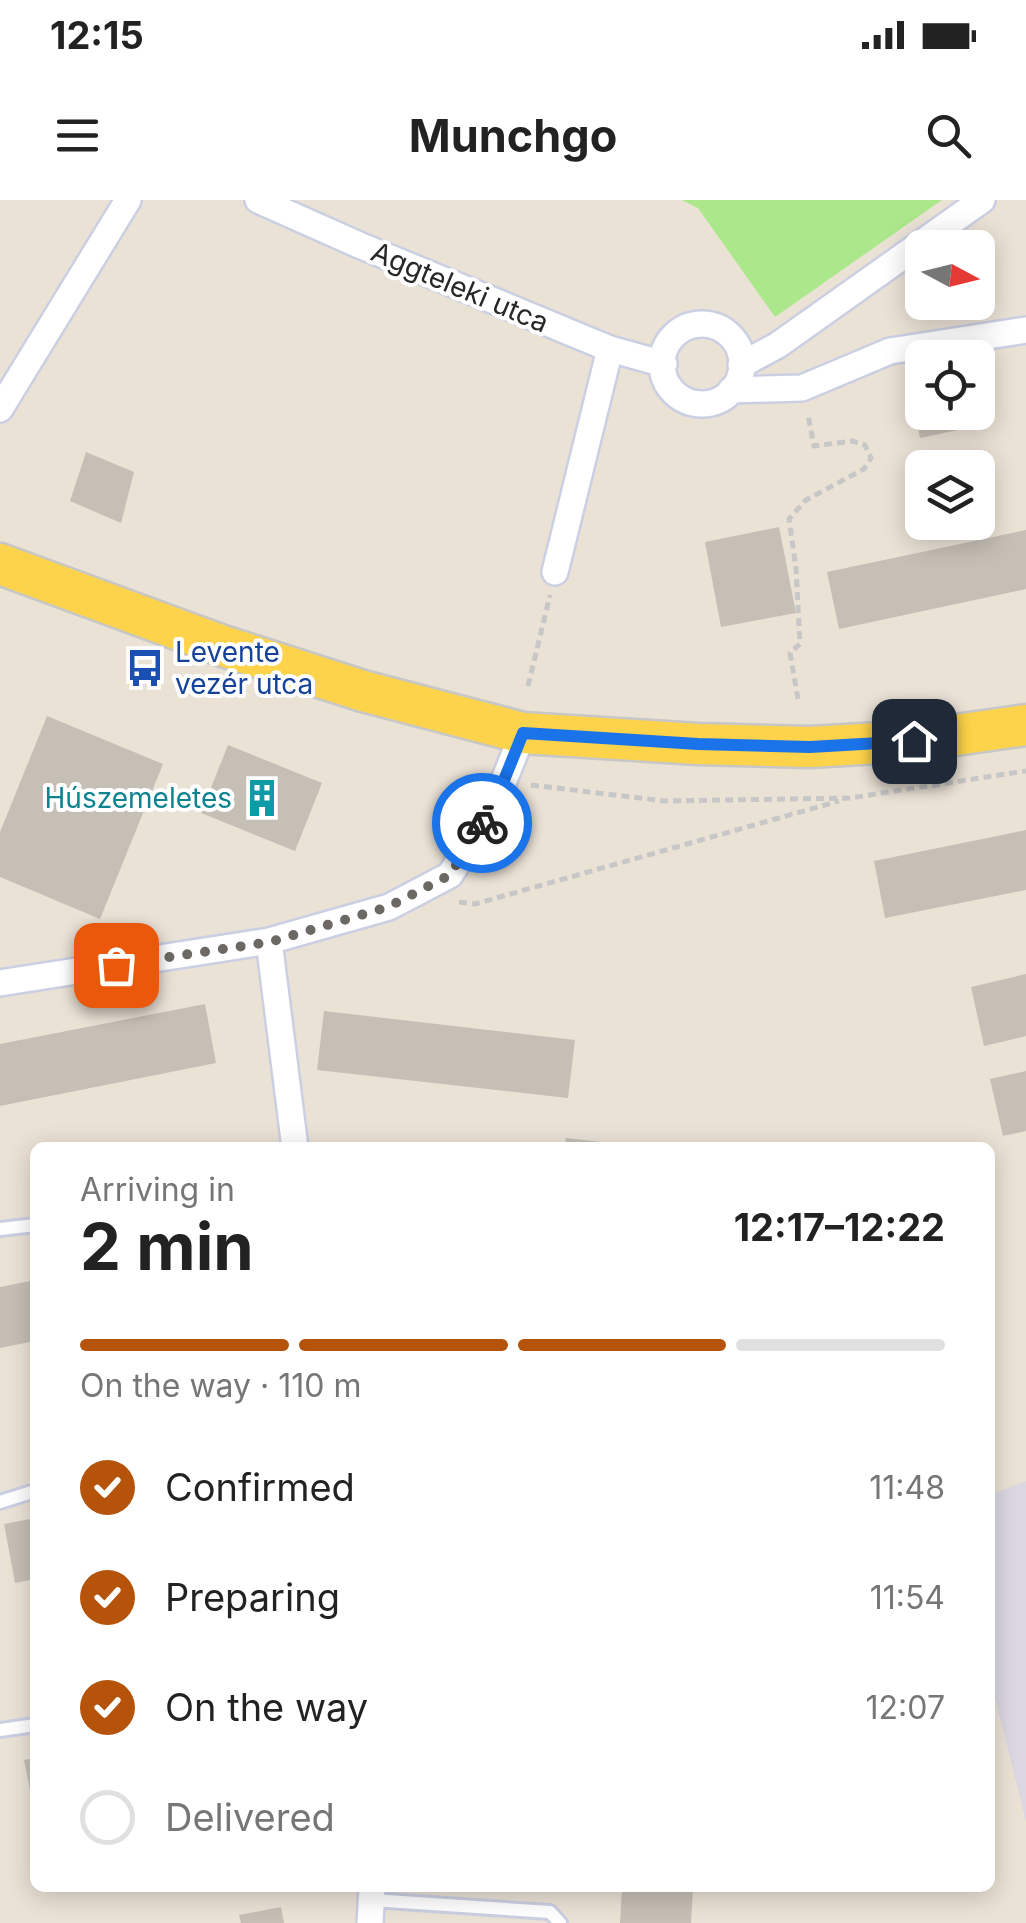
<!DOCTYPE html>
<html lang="en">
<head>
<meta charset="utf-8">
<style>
  body { margin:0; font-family:Inter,sans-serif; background:#f2f2f2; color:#222; height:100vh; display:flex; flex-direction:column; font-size:38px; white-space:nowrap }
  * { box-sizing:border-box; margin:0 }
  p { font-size:32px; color:#767676 }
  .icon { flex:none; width:55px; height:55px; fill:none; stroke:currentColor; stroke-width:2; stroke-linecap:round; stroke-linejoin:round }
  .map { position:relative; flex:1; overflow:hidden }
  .drawer { position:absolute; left:30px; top:942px; width:965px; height:750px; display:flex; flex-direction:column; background:#fff; border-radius:15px; box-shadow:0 5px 25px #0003 }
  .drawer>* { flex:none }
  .needle { width:65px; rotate:97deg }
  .buttons { position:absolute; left:905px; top:30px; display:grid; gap:20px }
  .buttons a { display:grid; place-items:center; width:90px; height:90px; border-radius:15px; background:#fff; box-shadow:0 5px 25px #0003; font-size:50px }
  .pin { position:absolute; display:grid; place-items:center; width:85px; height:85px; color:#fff; margin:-42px; border-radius:20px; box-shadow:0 5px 15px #0006 }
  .courier { position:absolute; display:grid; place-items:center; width:100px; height:100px; margin:-50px; border:8px solid #1a73e8; border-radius:50%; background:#fff; color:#222; box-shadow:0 2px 12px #0007 }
  .headline em { font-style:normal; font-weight:700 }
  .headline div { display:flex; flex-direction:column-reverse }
  .headline { display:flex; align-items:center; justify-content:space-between; height:170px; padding:0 50px }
  h1 { font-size:65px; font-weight:700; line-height:75px }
  .bar { display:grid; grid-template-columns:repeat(4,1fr); gap:15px 10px; align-content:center; height:120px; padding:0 50px }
  .bar i { height:12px; border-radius:8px; background:#e0e0e0 }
  .bar .on { background:#b45309 }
  .bar p { grid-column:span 4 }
  ol { padding:0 50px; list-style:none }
  li { display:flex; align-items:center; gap:30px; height:110px }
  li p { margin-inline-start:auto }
  li .icon { padding:10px; border-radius:50%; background:#b45309; color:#fff; stroke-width:4 }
  li:last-child { color:#767676 }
  li i { width:55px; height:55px; border:5px solid #e0e0e0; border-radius:50% }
  .status { display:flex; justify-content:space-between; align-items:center; height:70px; padding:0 50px; background:#fff; direction:ltr }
  .status svg { height:28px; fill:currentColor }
  header { display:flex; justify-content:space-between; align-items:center; height:130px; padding:0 50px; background:#fff; font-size:45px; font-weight:700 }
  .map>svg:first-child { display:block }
  .industrial { fill:#dbd8e2 }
  .green { fill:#abe88c }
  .building { fill:#c6bfb6 }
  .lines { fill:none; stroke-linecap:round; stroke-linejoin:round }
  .service-casing { stroke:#cbcfe2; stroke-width:18 }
  .minor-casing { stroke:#cbcfe2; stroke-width:30 }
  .primary-casing { stroke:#c7c7c7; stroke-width:45 }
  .path { stroke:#c7c7c7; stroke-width:5; stroke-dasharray:8 5; stroke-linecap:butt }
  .service { stroke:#fff; stroke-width:12 }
  .minor { stroke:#fff; stroke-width:25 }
  .primary { stroke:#fcd34a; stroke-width:40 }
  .done { stroke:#6c6864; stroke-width:10; stroke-dasharray:0 18 }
  .route { stroke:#1a73e8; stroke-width:12 }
  .labels { text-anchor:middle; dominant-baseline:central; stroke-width:8; stroke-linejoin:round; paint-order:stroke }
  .street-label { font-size:28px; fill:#272727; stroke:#fff }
  .transit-label { font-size:28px; fill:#164399; stroke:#fff; text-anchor:start }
  .culture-label { font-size:28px; fill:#0d838f; stroke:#fff; text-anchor:end }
</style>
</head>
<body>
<div class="status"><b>12:15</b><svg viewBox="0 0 49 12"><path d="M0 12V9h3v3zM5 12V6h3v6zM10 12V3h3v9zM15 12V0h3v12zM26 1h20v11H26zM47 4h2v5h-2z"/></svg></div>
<header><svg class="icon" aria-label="menu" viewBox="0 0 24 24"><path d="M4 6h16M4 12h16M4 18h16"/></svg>Munchgo<svg class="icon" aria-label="search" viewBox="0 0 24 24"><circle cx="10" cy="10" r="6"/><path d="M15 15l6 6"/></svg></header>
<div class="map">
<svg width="1026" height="1723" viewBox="0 0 1026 1723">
  <rect width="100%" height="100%" fill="#ebe2d6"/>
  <path class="industrial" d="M1026 1281V1622L990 1478V1295Z"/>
  <path class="green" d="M682 0H942L775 117 698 8Z"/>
  <path class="building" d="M974 139 978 158H922V212H978L979 161 992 223 920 238 903 154Z
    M86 252 134 272 121 323 70 301Z
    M779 327 796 413 721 427 705 342Z
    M1026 330V389L839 429 827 372Z
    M47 516 163 564 100 719 0 677V632Z
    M228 545 322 583 295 651 201 613Z
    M1026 630V690L885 718 874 661Z
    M1026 774V836L984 846 971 787Z
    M205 804 216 863 0 906V844Z
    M324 811 575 840 568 898 317 870Z
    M1026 871V931L1003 936 990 879Z
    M566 938 627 945V948H564Z
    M35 1080V1141L0 1148V1087Z
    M35 1318V1379L15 1383 4 1324Z
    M35 1558V1605H33L24 1560Z
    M622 1688H693L691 1723H620Z
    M281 1707 284 1723H241L239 1715Z"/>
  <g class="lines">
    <g class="service-casing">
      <path id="service" d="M0 1029 35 1025
        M0 1302 35 1291
        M0 1530 35 1525
        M372 1700 550 1712 560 1723"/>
    </g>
    <g class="minor-casing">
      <path id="minor" d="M258 0 359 45 610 149 664 164
        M662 164a40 40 0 1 1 80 0a40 40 0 1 1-80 0Z
        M741 165 778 145 982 0
        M731 190 802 188 890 151 1026 130
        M0 209 128 0
        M555 372 610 149
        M269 741 295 948
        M0 783 269 741 389 707 450 675 494 605 523 533
        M370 1723 372 1688"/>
    </g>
    <g class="primary-casing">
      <path id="primary" d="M0 364 223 446 363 491 523 533 698 544 810 547 914 541 1026 525"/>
    </g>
    <path class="path" d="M528 486 550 395
      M798 499 790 453 800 444 796 368 789 319 806 300 864 269 871 258 865 245 852 241 814 246 808 215
      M531 585 665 601 850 598 1026 571
      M459 702 475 704 839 601"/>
    <use href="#service" class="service"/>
    <use href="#minor" class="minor"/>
    <use href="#primary" class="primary"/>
  </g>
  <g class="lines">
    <path class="done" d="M116 765 270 742 388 707 450 675 482 623"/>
    <path class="route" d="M482 623 494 605 523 533 698 544 810 547 914 541"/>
  </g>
  <defs>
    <g id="bus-bare" transform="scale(3)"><path d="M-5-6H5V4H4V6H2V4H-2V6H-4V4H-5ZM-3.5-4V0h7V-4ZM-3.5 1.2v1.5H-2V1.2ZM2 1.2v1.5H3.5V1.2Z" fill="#1a4fb4" stroke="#fff" stroke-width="2.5" paint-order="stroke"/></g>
    <g id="building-bare" transform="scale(3)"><path d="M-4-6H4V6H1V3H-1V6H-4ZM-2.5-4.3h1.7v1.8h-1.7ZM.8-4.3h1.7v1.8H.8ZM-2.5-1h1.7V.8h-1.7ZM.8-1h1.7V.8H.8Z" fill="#0f9aa8" stroke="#fff" stroke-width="2.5" paint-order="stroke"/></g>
  </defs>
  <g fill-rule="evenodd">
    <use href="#bus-bare" x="145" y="468"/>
    <use href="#building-bare" x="262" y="598"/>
  </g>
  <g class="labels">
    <g class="street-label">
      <text transform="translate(460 87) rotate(23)">Aggteleki utca</text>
    </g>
    <g class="transit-label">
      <text x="175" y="452">Levente<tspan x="175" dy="32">vezér utca</tspan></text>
    </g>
    <g class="culture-label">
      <text x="232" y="598">Húszemeletes</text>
    </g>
  </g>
</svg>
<div class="buttons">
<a><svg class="needle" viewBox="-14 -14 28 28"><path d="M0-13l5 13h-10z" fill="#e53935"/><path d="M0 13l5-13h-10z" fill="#767676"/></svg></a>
<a><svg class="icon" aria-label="locate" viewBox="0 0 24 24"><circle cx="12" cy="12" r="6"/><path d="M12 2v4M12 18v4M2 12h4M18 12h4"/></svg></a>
<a><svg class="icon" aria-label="layers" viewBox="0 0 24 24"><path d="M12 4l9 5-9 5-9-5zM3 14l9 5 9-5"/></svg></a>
</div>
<div class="pin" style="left:116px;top:765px;background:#ea580c"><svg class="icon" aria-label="bag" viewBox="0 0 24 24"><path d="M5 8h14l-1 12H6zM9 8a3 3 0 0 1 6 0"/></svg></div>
<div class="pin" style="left:914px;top:541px;background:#1f2937"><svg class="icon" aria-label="home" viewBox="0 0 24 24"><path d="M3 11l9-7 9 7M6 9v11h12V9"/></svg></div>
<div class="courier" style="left:482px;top:623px"><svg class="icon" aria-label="bike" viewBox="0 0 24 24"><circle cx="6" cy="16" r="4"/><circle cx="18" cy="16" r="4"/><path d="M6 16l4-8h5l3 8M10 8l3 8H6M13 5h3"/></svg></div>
<section class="drawer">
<div class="headline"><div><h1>2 min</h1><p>Arriving in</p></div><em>12:17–12:22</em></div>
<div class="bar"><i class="on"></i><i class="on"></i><i class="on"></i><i></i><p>On the way · 110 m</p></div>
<ol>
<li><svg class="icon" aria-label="check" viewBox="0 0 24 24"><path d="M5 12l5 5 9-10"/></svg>Confirmed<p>11:48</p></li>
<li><svg class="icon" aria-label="check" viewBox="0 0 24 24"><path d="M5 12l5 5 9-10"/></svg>Preparing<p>11:54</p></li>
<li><svg class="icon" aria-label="check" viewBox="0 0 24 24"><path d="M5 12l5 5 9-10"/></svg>On the way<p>12:07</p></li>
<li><i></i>Delivered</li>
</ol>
</section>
</div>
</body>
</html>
